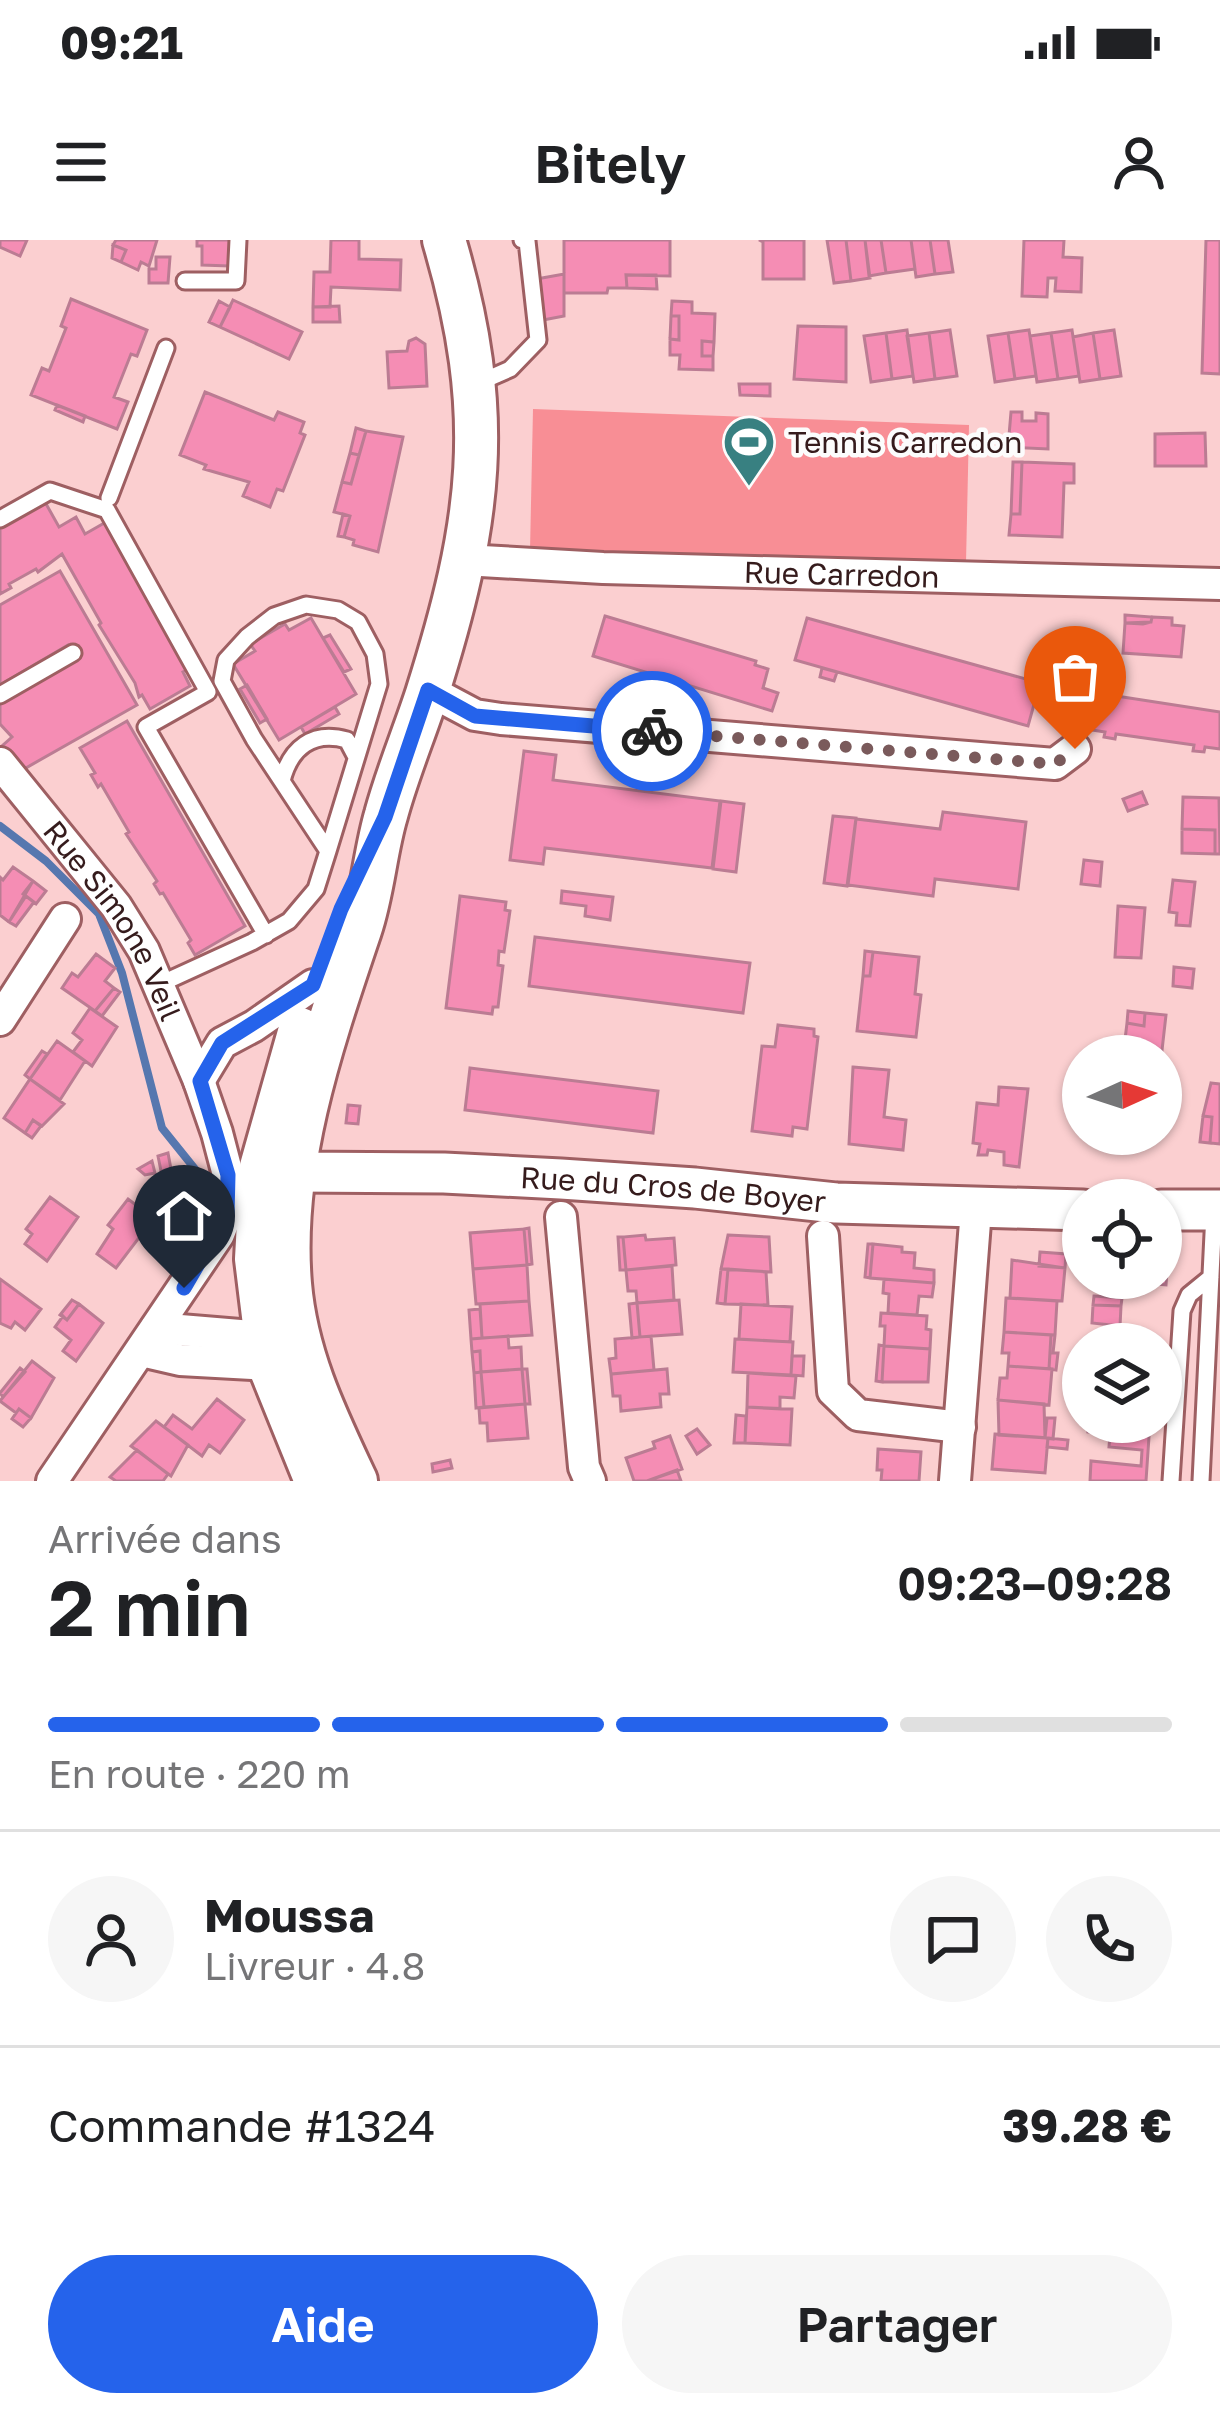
<!DOCTYPE html>
<html lang="fr">
<head>
<meta charset="utf-8">
<style>
  body { margin:0; font-family:"Golos Text",sans-serif; background:#f6f6f6; color:#202124; height:100vh; display:flex; flex-direction:column; font-size:45px; white-space:nowrap }
  * { box-sizing:border-box; margin:0 }
  p { font-size:39px; color:#757577 }
  .icon { flex:none; width:66px; height:66px; fill:none; stroke:currentColor; stroke-width:2; stroke-linecap:round; stroke-linejoin:round }
  .map { position:relative; height:1241px; overflow:hidden }
  .details { display:flex; flex-direction:column; background:#fff; flex:1 }
  .details>* { flex:none }
  .needle { width:78px; rotate:87deg }
  .fabs { position:absolute; left:1062px; top:795px; display:grid; gap:24px }
  .fabs a { display:grid; place-items:center; width:120px; height:120px; border-radius:50%; background:#fff; box-shadow:0 3px 9px #0004; font-size:60px }
  .pin { position:absolute; display:grid; place-items:center; width:102px; height:102px; color:#fff; margin:-123px -51px; border-radius:50% 50% 50% 0; rotate:-45deg; box-shadow:0 0 12px #0007 }
  .pin .icon { rotate:45deg }
  .courier { position:absolute; display:grid; place-items:center; width:120px; height:120px; margin:-60px; border:9px solid #2563eb; border-radius:50%; background:#fff; color:#222; box-shadow:0 3px 15px #0007 }
  .overview em { font-style:normal; font-weight:600 }
  .overview div { display:flex; flex-direction:column-reverse }
  .overview { display:flex; align-items:center; justify-content:space-between; height:204px; padding:0 48px }
  h1 { font-size:78px; font-weight:600; line-height:90px }
  .bar { display:grid; grid-template-columns:repeat(4,1fr); gap:18px 12px; align-content:center; height:144px; padding:0 48px }
  .bar i { height:15px; border-radius:9px; background:#e0e0e0 }
  .bar .active { background:#2563eb }
  .bar p { grid-column:span 4 }
  .line { display:flex; align-items:center; gap:30px; padding:0 48px; border-top:3px solid #e0e0e0 }
  .line div { flex:1 }
  .round { display:grid; place-items:center; flex:none; width:126px; height:126px; border-radius:63px; background:#f6f6f6 }
  .primary-button { display:flex; gap:24px; margin-top:auto; padding:24px 48px }
  .primary-button a { flex:1; height:138px; border-radius:72px; background:#2563eb; color:#fff; font-size:48px; font-weight:600; line-height:138px; text-align:center }
  .primary-button a+a { background:#f6f6f6; color:#202124 }
  .status { display:flex; justify-content:space-between; align-items:center; height:84px; padding:0 60px; background:#fff; direction:ltr }
  .status svg { height:33px; fill:currentColor }
  header { display:flex; justify-content:space-between; align-items:center; height:156px; padding:0 48px; background:#fff; font-size:54px; font-weight:600 }
  .map>svg:first-child { display:block }
  .green { fill:#f88e95 }
  .lines { fill:none; stroke-linecap:round; stroke-linejoin:round }
  .stream { stroke:#5677af; stroke-width:8 }
  .building { fill:#f58db4; stroke:#bb7c93; stroke-width:3 }
  .service-casing { stroke:#9e5f62; stroke-width:21 }
  .minor-casing { stroke:#9e5f62; stroke-width:36 }
  .tertiary-casing { stroke:#9e5f62; stroke-width:45 }
  .secondary-casing { stroke:#9e5f62; stroke-width:48 }
  .service { stroke:#fff; stroke-width:15 }
  .minor { stroke:#fff; stroke-width:30 }
  .tertiary { stroke:#fff; stroke-width:39 }
  .secondary { stroke:#fff; stroke-width:42 }
  .done { stroke:#7a5a5b; stroke-width:12; stroke-dasharray:0 21.6 }
  .route { stroke:#2563eb; stroke-width:15 }
  .labels { text-anchor:middle; dominant-baseline:central; stroke-width:9; stroke-linejoin:round; paint-order:stroke }
  .poi-label { font-size:30px; fill:#351b1c; stroke:#fcfcfc; text-anchor:start }
  .street-label { font-size:30px; fill:#351b1c; stroke:#fcfcfc }
</style>
</head>
<body>
<div class="status"><b>09:21</b><svg viewBox="0 0 49 12"><path d="M0 12V9h3v3zM5 12V6h3v6zM10 12V3h3v9zM15 12V0h3v12zM26 1h20v11H26zM47 4h2v5h-2z"/></svg></div>
<header><svg class="icon" aria-label="menu" viewBox="0 0 24 24"><path d="M4 6h16M4 12h16M4 18h16"/></svg>Bitely<svg class="icon" aria-label="person" viewBox="0 0 24 24"><circle cx="12" cy="8" r="4"/><path d="M4 21q1-7 8-7t8 7"/></svg></header>
<div class="map">
<svg width="1220" height="1241" viewBox="0 0 1220 1241">
  <rect width="100%" height="100%" fill="#fbcfd0"/>
  <path class="green" d="M533 169 969 185 966 323 530 311Z"/>
  <g class="lines">
    <path class="stream" d="M0 586 46 621 99 674 122 733 162 888 195 929"/>
  </g>
  <path class="building" d="M0 0H27L20 16 0 7Z
    M116 0H157L149 26 141 22 138 30 121 22 126 10 113 5Z
    M197 0H230L229 26 202 25V6H197Z
    M331 0H359V19L401 20 400 50 331 47 330 67H313L314 32H330Z
    M564 0H670V36L626 35 627 48H608L607 53H564Z
    M804 0V39H763V2L759 0Z
    M827 0H846L851 41 834 43Z
    M846 0H865L870 38 851 41Z
    M865 0H881L886 33 869 36Z
    M881 0H911L915 29 886 33Z
    M911 0H930L935 34 916 37Z
    M930 0H948L953 32 935 34Z
    M1024 0H1064L1063 17 1082 18 1081 52 1055 51 1056 38H1048L1047 57 1022 56Z
    M1206 0H1220V134L1202 133Z
    M113 5 126 10 121 22 112 18Z
    M156 17H170L168 43H149V29H156Z
    M564 34V76L538 81 531 40Z
    M626 35H656L657 49 627 48Z
    M71 59 147 90 137 116 131 114 114 157 128 162 117 189 31 155 42 128 49 131 66 88 61 86Z
    M233 60 302 92 289 119 220 87Z
    M219 61 230 67 220 87 209 82Z
    M672 61 692 62V73L715 74 714 102 702 101V116H713V130L679 129 680 115H670V99L679 100V76H671Z
    M339 66 340 82H313V67Z
    M671 76H679V100L670 99Z
    M798 86 846 87V142L794 139Z
    M907 90 913 136 892 139 886 93Z
    M950 90 957 136 935 139 929 93Z
    M1029 90 1036 136 1015 139 1008 93Z
    M1072 90 1079 136 1058 139 1051 93Z
    M1114 90 1121 136 1100 139 1093 93Z
    M886 93 892 139 871 142 864 96Z
    M929 93 935 139 914 142 907 96Z
    M1008 93 1015 139 995 142 988 96Z
    M1051 93 1058 139 1037 142 1030 96Z
    M1093 93 1100 139 1080 142 1073 97Z
    M416 98 425 104 427 146 389 148 387 112 407 111 409 101Z
    M702 101 714 102 713 116H702Z
    M739 144H770V156L740 155Z
    M205 152 274 180 278 172 304 182 300 193 305 195 283 251 277 249 270 267 243 256 249 242 204 229 206 225 180 215Z
    M57 165 85 176 83 182 55 170Z
    M1011 172H1022V181H1036V173L1048 174V209L1008 207Z
    M356 188 366 191 359 215 350 213Z
    M366 191 403 197 378 312 353 305 354 300 344 297 350 276 334 272 342 242 351 244Z
    M1205 193 1206 226H1155V194Z
    M350 213 359 215 351 244 342 242Z
    M1013 222H1022L1020 274H1011Z
    M1022 222 1074 224V243H1064L1062 297 1009 295 1011 274H1020Z
    M45 262 59 287 76 277 85 294 106 282 189 429 183 432 190 446 150 469 142 455 139 457 135 443 99 385 101 383 62 314 38 332 36 329 9 344 11 348 0 354V288Z
    M343 274 350 276 344 297 338 296Z
    M60 331 137 465 24 529 2 506 12 497 0 484V464L77 420 68 405 0 445V365Z
    M1125 375 1152 377 1151 382 1125 383Z
    M605 376 756 421 755 425 768 429 763 448 778 453 772 471 593 416Z
    M1152 377 1172 378V385L1184 386 1181 417 1123 413 1125 383 1143 384 1151 382Z
    M311 378 356 454 279 500 233 424 255 411 250 404 285 384 289 390Z
    M807 378 1040 443 1028 486 795 420Z
    M330 395 351 429 344 432 323 398Z
    M822 428 837 432 834 441 820 437Z
    M247 445 267 479 260 483 240 449Z
    M1097 453 1220 472V509L1205 507 1204 512 1193 511 1194 505 1116 494 1115 499 1104 497 1105 492 1092 490Z
    M335 467 339 474 305 494 301 487Z
    M127 481 245 686 195 715 188 703 191 700 163 653 160 654 154 644 157 641 126 594 129 592 101 544 98 547 91 535 95 533 80 508Z
    M524 511 556 515 553 540 720 561 712 628 545 608 543 624 510 620Z
    M1142 552 1147 564 1128 571 1123 559Z
    M1183 557 1219 558 1220 614H1215V590L1182 589Z
    M721 561 744 564 736 632 713 629Z
    M943 572 1026 582 1018 649 935 639 933 656 848 645 856 579 940 589Z
    M833 576 856 578 847 646 824 643Z
    M1182 589 1215 590V614L1182 613Z
    M1084 620 1102 622 1100 646 1081 644Z
    M13 627 33 641 9 682 0 675V637L3 640Z
    M1173 640 1195 642 1190 686 1176 685 1177 673 1169 672Z
    M33 641 46 651 36 664 23 654Z
    M562 651 613 657 610 680 585 676 586 666 561 663Z
    M26 656 34 662 16 686 9 682Z
    M460 656 506 662 505 670 510 671 504 712 499 711 498 725 503 726 498 767H493L492 774 446 768Z
    M1118 666 1145 668 1141 718 1115 717Z
    M535 697 750 723 743 773 529 746Z
    M865 711 873 712 870 736H863Z
    M873 712 919 717 915 754 921 755 916 797 857 791 863 736H870Z
    M96 714 115 728 105 741 114 748 95 771 62 748 72 733 78 737Z
    M1174 727 1194 729 1192 748 1173 746Z
    M114 748 120 752 102 776 95 771Z
    M90 768 117 787 92 826 73 812 82 800 73 793Z
    M1128 771 1145 773 1144 786 1127 783Z
    M1145 773 1166 775 1161 819V816H1123L1127 783 1144 786Z
    M778 785 814 789V796L818 797 807 889 793 887 792 896 752 891 762 806 775 807Z
    M57 801 85 821 60 860 30 839Z
    M42 811 47 814 30 839 25 835Z
    M853 827 889 830 884 877 906 880 903 910 849 904Z
    M470 828 658 851 653 893 465 870Z
    M30 839 64 864 42 886 33 880 25 893 4 878Z
    M1211 843 1220 844V904L1210 903 1212 877 1203 876Z
    M999 847 1028 849 1019 927 1004 925V912L988 910 987 915H978L980 904 973 903 977 863 998 865Z
    M348 865 360 866 358 884 346 883Z
    M1203 876 1212 877 1210 903 1200 902Z
    M33 880 41 886 32 898 25 893Z
    M168 913 171 929 161 931 158 916Z
    M152 921 155 933 145 935 138 929Z
    M50 957 78 977 47 1021 25 1004 32 994 26 989Z
    M128 959 157 981 147 993 144 991 116 1028 97 1014 113 989 108 985Z
    M529 988 532 1024 527 1025 524 989Z
    M524 989 527 1025 473 1029 470 993Z
    M645 995 646 1000 674 998 676 1025 626 1030 623 997Z
    M728 995 769 997 771 1032 721 1029Z
    M618 997H623L626 1030H620Z
    M868 1004H873L870 1038 865 1037Z
    M873 1004 902 1007V1012L915 1013 914 1028 934 1030V1043L870 1038Z
    M1040 1012 1066 1014 1065 1028 1039 1026Z
    M1161 1017H1168L1166 1045 1096 1039 1161 1038Z
    M1012 1020 1065 1028 1062 1061 1010 1058Z
    M527 1025 529 1061 476 1064 473 1029Z
    M672 1026 674 1060 637 1063 636 1051H628L626 1030Z
    M721 1029H728L725 1064 717 1063Z
    M728 1029 766 1032 768 1065 725 1064Z
    M0 1039 41 1069 25 1090 15 1082 11 1088 0 1083Z
    M884 1039 934 1043 932 1057 919 1056 917 1075 888 1073 889 1054 883 1053Z
    M1094 1056 1122 1058 1121 1066 1093 1065Z
    M1006 1058 1057 1061 1055 1095 1004 1092Z
    M72 1060 79 1064 67 1080 60 1075Z
    M679 1060 682 1094 640 1097 637 1063Z
    M529 1061 532 1095 482 1098 480 1064Z
    M637 1063 640 1097 632 1098 629 1064Z
    M79 1064 103 1083 76 1121 63 1111 71 1100 55 1087 63 1076 67 1080Z
    M741 1064 792 1067 790 1102 739 1099Z
    M1093 1065 1121 1066 1120 1086 1092 1083Z
    M480 1069 482 1098 471 1099 469 1070Z
    M881 1073 927 1076 926 1089 931 1090 930 1109 884 1106 885 1086H880Z
    M1004 1092 1051 1095 1049 1129 1008 1126 1009 1113H1002Z
    M1051 1095H1055L1053 1113H1058L1056 1130 1049 1129Z
    M508 1096 509 1108 521 1107 522 1129 481 1132 480 1111 472 1112 471 1099Z
    M651 1096 654 1130 611 1134 609 1119 616 1118 615 1099Z
    M735 1099 793 1102 791 1135 733 1132Z
    M879 1105 884 1106 882 1142 876 1141Z
    M884 1106 930 1109 928 1142H882Z
    M480 1111 481 1132 474 1133 472 1112Z
    M792 1116H804L803 1136 791 1135Z
    M32 1121 54 1138 31 1178 19 1169 16 1173 0 1161Z
    M1008 1126 1052 1129 1049 1165 998 1160 1000 1138H1007Z
    M20 1128 25 1132 3 1157 0 1153Z
    M522 1129 525 1164 484 1167 481 1132Z
    M522 1129H527L530 1164H525Z
    M667 1129 669 1154H660L661 1167 621 1171 620 1156H613L611 1134Z
    M481 1132 484 1167 476 1168 474 1133Z
    M1161 1132H1167L1164 1181 1161 1180Z
    M748 1133 796 1136 794 1158 780 1157V1169L747 1167Z
    M217 1159 244 1180 220 1213 209 1205 202 1216 164 1187 173 1175 192 1189Z
    M998 1160 1044 1164 1045 1198 999 1195Z
    M525 1164 528 1198 488 1201 487 1183H480L479 1168Z
    M747 1167 792 1169 790 1205 745 1203Z
    M19 1169 31 1178 23 1187 12 1179Z
    M736 1175 746 1176 745 1203H734Z
    M1047 1178H1055L1053 1199 1045 1198Z
    M156 1181 188 1205 171 1236 131 1206Z
    M1089 1182H1150L1146 1241H1090L1091 1221 1141 1226 1142 1210 1109 1207 1110 1194 1088 1192Z
    M697 1189 710 1205 697 1214 686 1196Z
    M995 1194 1048 1198 1045 1233 992 1229Z
    M670 1196 682 1229 647 1241H634L626 1218 655 1208 653 1202Z
    M1048 1198 1068 1200 1067 1209 1047 1207Z
    M878 1209 921 1212 919 1241H881L882 1230H877Z
    M137 1210 168 1234 163 1241H116L110 1237Z
    M450 1220 452 1228 433 1232 432 1224Z
    M677 1230 681 1241H647Z"/>
  <g class="lines">
    <g class="service-casing">
      <path id="service" d="M185 41H236L238 0
        M476 144 510 129 538 100 527 1 522 0
        M109 258 166 108
        M0 279 50 251 107 270 208 452 146 487 266 695
        M0 455 73 413
        M282 541C290 508 313 490 347 500L356 517
        M158 745 252 702 289 681 316 649 328 611 379 444 375 414 358 382 338 370 306 365 274 376 247 397 226 420 222 441 254 499 328 611
        M1171 1241 1182 1071 1189 1055 1211 1037
        M1201 1241 1214 973"/>
    </g>
    <g class="minor-casing">
      <g id="minor">
        <path id="s1" d="M464 320 603 328 1220 344"/>
        <path d="M428 450 475 475 501 479 1055 524 1075 509"/>
        <path id="s2" d="M0 523 116 666 144 711 199 841 217 893 228 935 227 974 219 994 52 1241"/>
        <path d="M0 780 65 679"/>
        <path d="M199 841 222 803 254 786 313 745"/>
        <path d="M561 977 584 1227 590 1241"/>
        <path d="M823 996 833 1151 858 1175 960 1187"/>
        <path d="M156 1088 263 1097 280 1109"/>
        <path d="M141 1111 180 1120 269 1125 279 1112"/>
        <path d="M955 1241 976 969"/>
      </g>
    </g>
    <g class="tertiary-casing">
      <g id="tertiary">
        <path id="s3" d="M266 928 294 932 444 933 561 939 695 948 836 963 1083 970"/>
        <path d="M1161 970H1220"/>
      </g>
    </g>
    <g class="secondary-casing">
      <path id="secondary" d="M300 789 261 927 256 1019 269 1125 316 1241
        M356 1241C326 1177 296 1116 290 1044 280 923 322 803 360 690 373 652 375 612 386 575 397 534 414 494 427 454 481 283 496 175 444 0"/>
    </g>
    <use href="#service" class="service"/>
    <use href="#minor" class="minor"/>
    <use href="#tertiary" class="tertiary"/>
    <use href="#secondary" class="secondary"/>
  </g>
  <g class="lines">
    <path class="done" d="M652 491 1055 524 1075 509"/>
    <path class="route" d="M184 1048 227 974 228 935 200 841 222 803 313 745 341 669 385 577 428 450 475 476 652 491"/>
  </g>
  <defs>
    <g id="stadium-pin" transform="scale(2.7)"><path d="M0 17L-7.5 6A9.5 9.5 0 1 1 7.5 6Z" fill="#388081" stroke="#fcfcfc"/><path d="M0-5a6.5 5 0 1 0 0 10a6.5 5 0 1 0 0-10ZM-3.5-1.8h7v3.6h-7Z" fill="#fff"/></g>
  </defs>
  <g fill-rule="evenodd">
    <use href="#stadium-pin" x="749" y="202"/>
  </g>
  <g class="labels">
    <g class="poi-label">
      <text x="788" y="202">Tennis Carredon</text>
    </g>
    <g class="street-label">
      <text stroke="none"><textPath href="#s1" startOffset="378">Rue Carredon</textPath></text>
      <text stroke="none"><textPath href="#s2" startOffset="195">Rue Simone Veil</textPath></text>
      <text stroke="none"><textPath href="#s3" startOffset="408">Rue du Cros de Boyer</textPath></text>
    </g>
  </g>
</svg>
<div class="fabs">
<a><svg class="needle" viewBox="-14 -14 28 28"><path d="M0-13l5 13h-10z" fill="#e53935"/><path d="M0 13l5-13h-10z" fill="#757577"/></svg></a>
<a><svg class="icon" aria-label="locate" viewBox="0 0 24 24"><circle cx="12" cy="12" r="6"/><path d="M12 2v4M12 18v4M2 12h4M18 12h4"/></svg></a>
<a><svg class="icon" aria-label="layers" viewBox="0 0 24 24"><path d="M12 4l9 5-9 5-9-5zM3 14l9 5 9-5"/></svg></a>
</div>
<div class="pin" style="left:1075px;top:509px;background:#ea580c"><svg class="icon" aria-label="bag" viewBox="0 0 24 24"><path d="M5 8h14l-1 12H6zM9 8a3 3 0 0 1 6 0"/></svg></div>
<div class="pin" style="left:184px;top:1048px;background:#1f2937"><svg class="icon" aria-label="home" viewBox="0 0 24 24"><path d="M3 11l9-7 9 7M6 9v11h12V9"/></svg></div>
<div class="courier" style="left:652px;top:491px"><svg class="icon" aria-label="bike" viewBox="0 0 24 24"><circle cx="6" cy="16" r="4"/><circle cx="18" cy="16" r="4"/><path d="M6 16l4-8h5l3 8M10 8l3 8H6M13 5h3"/></svg></div>
</div>
<section class="details">
<div class="overview"><div><h1>2 min</h1><p>Arrivée dans</p></div><em>09:23–09:28</em></div>
<div class="bar"><i class="active"></i><i class="active"></i><i class="active"></i><i></i><p>En route · 220 m</p></div>
<div class="line" style="height:216px"><a class="round"><svg class="icon" aria-label="person" viewBox="0 0 24 24"><circle cx="12" cy="8" r="4"/><path d="M4 21q1-7 8-7t8 7"/></svg></a><div><b>Moussa</b><p>Livreur · 4.8</p></div><a class="round"><svg class="icon" aria-label="chat" viewBox="0 0 24 24"><path d="M4 5h16v11H9l-5 4z"/></svg></a><a class="round"><svg class="icon" aria-label="phone" viewBox="0 0 24 24"><path d="M5 4h4l2 5-3 2q2 4 5 5l2-3 5 2v4C11 20 4 13 5 4z"/></svg></a></div>
<div class="line" style="height:156px"><div>Commande #1324</div><b>39.28 €</b></div>
<div class="primary-button"><a>Aide</a><a>Partager</a></div>
</section>
</body>
</html>
